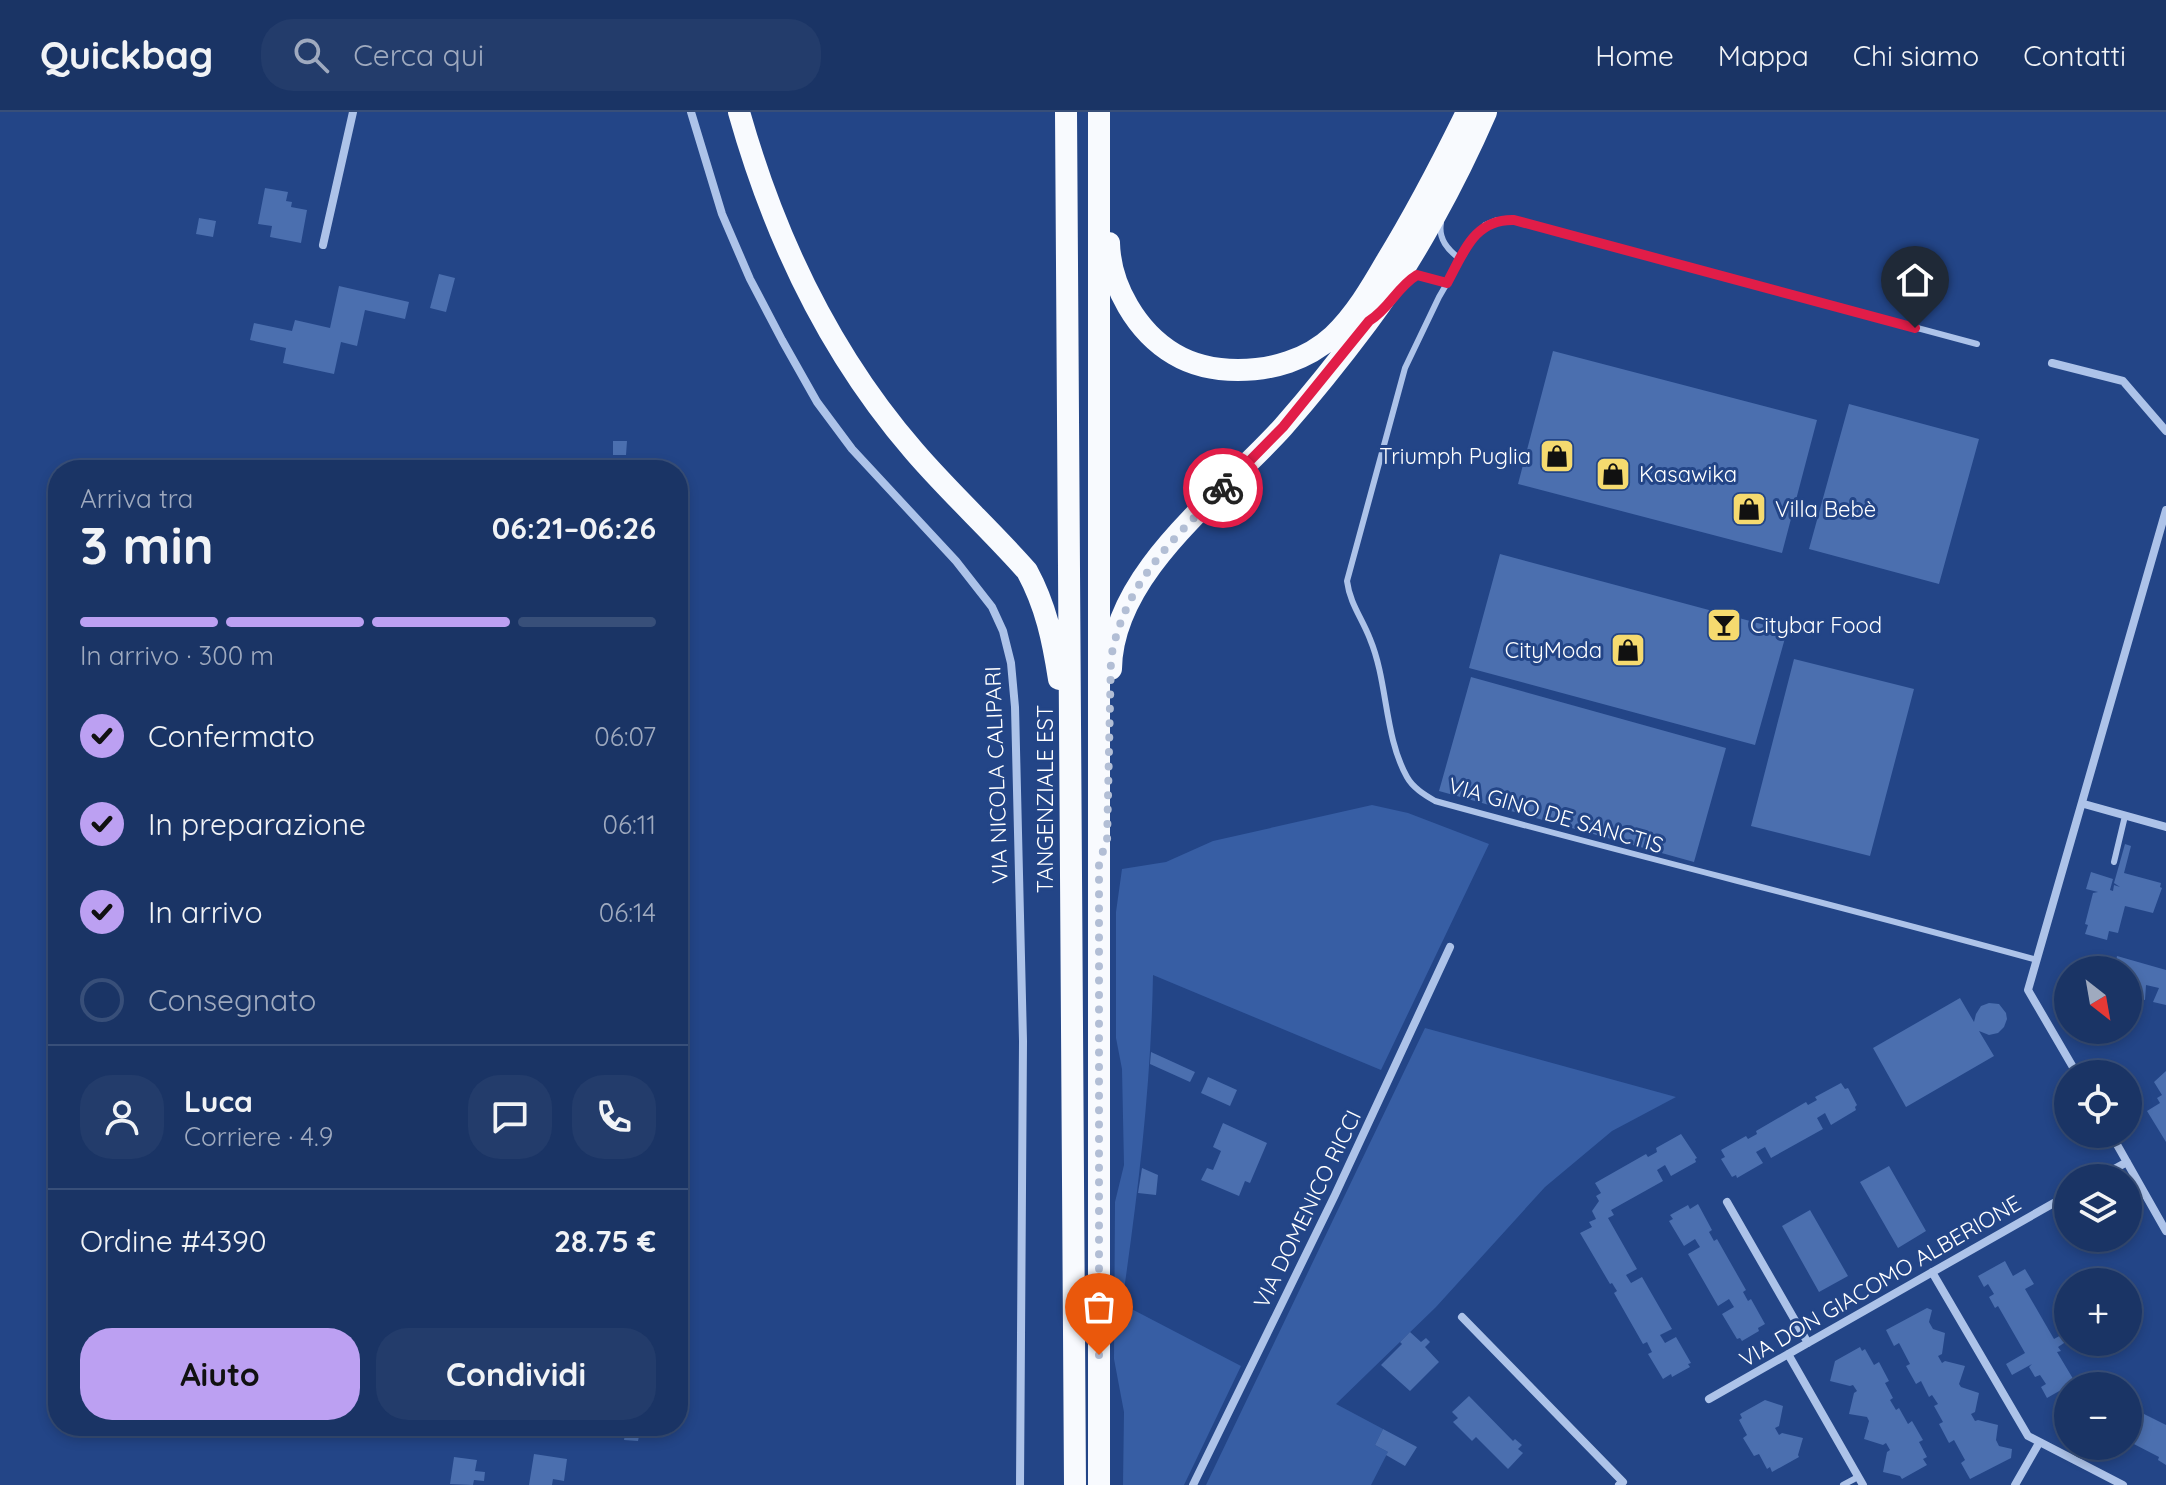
<!DOCTYPE html>
<html lang="it">
<head>
<meta charset="utf-8">
<style>
  body { margin:0; font-family:Quicksand,sans-serif; background:#233c6b; color:#f1f3f6; height:100vh; display:flex; flex-direction:column; font-size:30px; white-space:nowrap }
  * { box-sizing:border-box; margin:0 }
  p { font-size:26px; color:#9faabf }
  .icon { flex:none; width:44px; height:44px; fill:none; stroke:currentColor; stroke-width:2; stroke-linecap:round; stroke-linejoin:round }
  .map { position:relative; flex:1; overflow:hidden }
  .drawer { position:absolute; left:48px; top:348px; width:640px; height:976px; display:flex; flex-direction:column; background:#1a3465; border-radius:32px; box-shadow:0 4px 12px #0003,0 0 0 2px #384f79 }
  .drawer>* { flex:none }
  .needle { width:52px; rotate:149deg }
  .buttons { position:absolute; left:2054px; top:844px; display:grid; gap:16px }
  .buttons a { display:grid; place-items:center; width:88px; height:88px; border-radius:50%; background:#1a3465; box-shadow:0 4px 12px #0003,0 0 0 2px #384f79; font-size:40px }
  .pin { position:absolute; display:grid; place-items:center; width:68px; height:68px; color:#fff; margin:-82px -34px; border-radius:50% 50% 50% 0; rotate:-45deg; box-shadow:0 0 8px #0007 }
  .pin .icon { rotate:45deg }
  .courier { position:absolute; display:grid; place-items:center; width:80px; height:80px; margin:-40px; border:6px solid #e11d48; border-radius:50%; background:#fff; color:#222; box-shadow:0 2px 10px #0007 }
  .overview em { font-style:normal; font-weight:800 }
  .overview div { display:flex; flex-direction:column-reverse }
  .overview { display:flex; align-items:center; justify-content:space-between; height:136px; padding:0 32px }
  h1 { font-size:52px; font-weight:800; line-height:60px }
  .bar { display:grid; grid-template-columns:repeat(4,1fr); gap:12px 8px; align-content:center; height:96px; padding:0 32px }
  .bar i { height:10px; border-radius:6px; background:#384f79 }
  .bar .active { background:#bca0f2 }
  .bar p { grid-column:span 4 }
  .line { display:flex; align-items:center; gap:20px; padding:0 32px; border-top:2px solid #384f79 }
  .line div { flex:1 }
  .round { display:grid; place-items:center; flex:none; width:84px; height:84px; border-radius:32px; background:#233c6b }
  ol { padding:0 32px; list-style:none }
  li { display:flex; align-items:center; gap:24px; height:88px }
  li p { margin-inline-start:auto }
  li .icon { padding:8px; border-radius:50%; background:#bca0f2; color:#111; stroke-width:4 }
  li:last-child { color:#9faabf }
  li i { width:44px; height:44px; border:4px solid #384f79; border-radius:50% }
  .button { display:flex; gap:16px; margin-top:auto; padding:16px 32px }
  .button a { flex:1; height:92px; border-radius:32px; background:#bca0f2; color:#111; font-size:32px; font-weight:800; line-height:92px; text-align:center }
  .button a+a { background:#233c6b; color:#f1f3f6 }
  header { display:flex; align-items:center; gap:48px; box-sizing:border-box; height:112px; padding:0 40px; background:#1a3465; border-bottom:2px solid #384f79 }
  header strong { font-size:38px }
  nav { display:flex; gap:44px; margin-inline-start:auto; font-size:28px }
  .search { width:560px; height:72px; background:#233c6b; display:flex; align-items:center; gap:20px; box-sizing:border-box; padding:0 28px; border-radius:32px; color:#9faabf; font-size:30px }
  .map>svg:first-child { display:block }
  .green { fill:#375ea4 }
  .building { fill:#4b6faf }
  .lines { fill:none; stroke-linecap:round; stroke-linejoin:round }
  .service { stroke:#adc3e9; stroke-width:6 }
  .minor { stroke:#adc3e9; stroke-width:8 }
  .trunk { stroke:#f8fafe; stroke-width:22 }
  .done { stroke:#b2bed5; stroke-width:8; stroke-dasharray:0 14.4 }
  .route { stroke:#e11d48; stroke-width:10 }
  .labels { text-anchor:middle; dominant-baseline:central; stroke-width:6; stroke-linejoin:round; paint-order:stroke }
  .poi-label { font-size:22px; fill:#fff; stroke:#234587; text-anchor:start }
  .street-label { font-size:22px; fill:#fff; stroke:#234587 }
</style>
</head>
<body>
<header>
<strong>Quickbag</strong>
<div class="search"><svg class="icon" aria-label="search" viewBox="0 0 24 24"><circle cx="10" cy="10" r="6"/><path d="M15 15l6 6"/></svg>Cerca qui</div>
<nav><a>Home</a><a>Mappa</a><a>Chi siamo</a><a>Contatti</a></nav>
</header>
<div class="map">
<svg width="2166" height="1373" viewBox="0 0 2166 1373">
  <rect width="100%" height="100%" fill="#234587"/>
  <path class="green" d="M1372 693 1408 701 1489 732 1381 958 1153 863C1151 976 1138 1081 1122 1192L1241 1254 1184 1373H1123L1124 1300 1114 1247 1115 1090 1124 1053 1122 957 1116 926V800L1122 757 1166 750 1213 729Z
    M1425 916 1676 985 1612 1019 1545 1075 1436 1195 1336 1292 1383 1317 1375 1333 1388 1340 1371 1373H1206Z"/>
  <path class="building" d="M265 76 288 80 286 89 292 90 291 95 307 98 301 131 270 125 272 114 258 112Z
    M199 106 216 109 213 125 196 122Z
    M439 162 455 166 446 200 430 196Z
    M339 174 409 190 405 207 365 198 357 234 341 230 334 262 283 251 286 236 250 228 254 211 292 219 295 208 330 216Z
    M1553 239 1817 308 1782 441 1518 372Z
    M1849 292 1979 327 1939 472 1809 437Z
    M613 329H627L626 343H613Z
    M1500 442 1787 519 1755 633 1469 556Z
    M1794 547 1914 577 1870 744 1751 714Z
    M1471 565 1726 636 1694 750 1439 679Z
    M2125 732 2131 734 2124 761 2161 771 2160 775 2162 776 2153 801 2125 794 2118 821 2109 819 2107 828 2085 822 2088 813 2085 812 2093 781 2098 780 2086 777 2091 760 2113 767 2110 778 2113 779 2114 773 2120 775 2114 771Z
    M2117 844 2166 858V893L2153 890 2159 876 2146 873 2145 888 2128 883V858H2114Z
    M1960 886 1974 910 1976 902 1981 894 1989 891 1999 892 2006 901 2007 907 2004 915 1998 921 1989 923 1979 919 1994 944 1906 995 1873 936Z
    M1151 940 1195 960 1190 970 1150 952Z
    M2166 959V1030L2147 999 2160 991 2157 986 2162 983 2154 970Z
    M1208 965 1237 978 1230 994 1201 981Z
    M1841 971 1845 977 1848 976 1857 993 1855 995 1856 998 1831 1013 1825 1001 1817 1006 1823 1017 1771 1046 1765 1035 1756 1040 1763 1051 1737 1066 1736 1063 1732 1065 1721 1047 1725 1045 1721 1038 1746 1024 1748 1027 1757 1022 1756 1019 1806 990 1808 993 1817 988 1815 985Z
    M1223 1011 1267 1031 1250 1071 1245 1069 1239 1084 1201 1068 1207 1056 1213 1058 1221 1039 1213 1035Z
    M1681 1022 1697 1046 1695 1047 1696 1050 1671 1064 1665 1053 1657 1058 1663 1069 1611 1098 1614 1103 1608 1106 1637 1157 1626 1163 1631 1171 1642 1165 1672 1217 1660 1223 1665 1231 1676 1225 1691 1251 1688 1252 1690 1255 1672 1265 1671 1262 1663 1267 1648 1242 1652 1240 1647 1230 1643 1232 1614 1181 1617 1179 1612 1171 1610 1172 1580 1121 1592 1115 1589 1110 1596 1107 1592 1099 1599 1089 1596 1084 1601 1081 1595 1071 1646 1042 1648 1045 1657 1040 1656 1036Z
    M1889 1054 1926 1119 1898 1136 1860 1070Z
    M1142 1056 1158 1063 1156 1083 1138 1081Z
    M1698 1092 1712 1118 1709 1120 1714 1129 1717 1127 1746 1178 1743 1180 1748 1189 1751 1187 1765 1212 1758 1216 1759 1219 1742 1229 1740 1226 1737 1227 1722 1202 1734 1195 1729 1187 1718 1194 1688 1142 1700 1135 1695 1127 1684 1134 1669 1109 1673 1107 1670 1103 1688 1093 1690 1097Z
    M1810 1098 1848 1164 1819 1180 1782 1114Z
    M2005 1149 2013 1164 2025 1157 2034 1172 2025 1177 2054 1227 2063 1222 2067 1229 2058 1235 2061 1239 2057 1240 2075 1270 2047 1286 2041 1275 2046 1272 2040 1263 2035 1265 2029 1255 2032 1252 2012 1263 2006 1252 2025 1241 1998 1194 1995 1196 1989 1185 1994 1182 1988 1172 1984 1175 1978 1164Z
    M1927 1196 1932 1198 1929 1210 1933 1217 1945 1221 1942 1242 1938 1244 1942 1251 1945 1249 1965 1254 1959 1272 1961 1275 1979 1281 1975 1300 1971 1302 1975 1309 1978 1308 1998 1313 1996 1328 1999 1334 2012 1337 2011 1346 1970 1367 1961 1351 1965 1348 1954 1328 1949 1331 1939 1312 1943 1310 1934 1294 1938 1292 1932 1283 1929 1285 1921 1269 1916 1272 1906 1254 1910 1252 1899 1231 1894 1234 1886 1218Z
    M1410 1220 1421 1230 1426 1226 1430 1230 1425 1235 1439 1250 1410 1279 1381 1253 1402 1232 1400 1230Z
    M1860 1235 1862 1239 1865 1237 1874 1253 1879 1250 1889 1269 1885 1271 1893 1286 1890 1288 1896 1298 1899 1296 1908 1312 1912 1309 1923 1328 1919 1330 1927 1345 1923 1347 1927 1353 1902 1367 1900 1364 1883 1360 1887 1340 1890 1338 1886 1331 1883 1333 1864 1327 1869 1309 1867 1305 1849 1302 1854 1281 1857 1279 1853 1273 1850 1274 1830 1269 1835 1249Z
    M1469 1284 1513 1329 1515 1327 1522 1333 1518 1337 1523 1341 1508 1357 1476 1325 1472 1329 1453 1310 1458 1306 1452 1300Z
    M1765 1288 1783 1294 1779 1314 1775 1316 1779 1323 1782 1321 1803 1326 1798 1343 1799 1345 1772 1360 1770 1355 1767 1357 1759 1342 1754 1344 1743 1326 1747 1323 1739 1308 1742 1306 1740 1302Z
    M2128 1294 2166 1313V1353L2158 1348 2159 1345 2128 1329Z
    M641 1314 638 1329 624 1328 626 1316Z
    M1383 1317 1417 1335 1405 1354 1386 1343 1388 1340 1375 1333Z
    M534 1342 567 1347 564 1369 553 1367 552 1373H529Z
    M454 1345 477 1348 475 1359 485 1360 484 1369 474 1368 473 1373 450 1372Z"/>
  <g class="lines">
    <path class="service" d="M1441 111C1438 127 1448 138 1460 147
      M1407 169 1417 163 1447 171
      M1977 232 1514 108H1497L1485 113 1471 130 1439 185 1405 256 1347 469C1350 492 1362 506 1370 527 1388 570 1384 624 1407 665 1413 676 1425 683 1435 689 1635 744 1837 793 2037 848
      M2114 750 2125 704
      M1843 1373 1858 1365"/>
    <path class="minor" d="M691 0 722 102 750 167 782 228 817 290 852 337 956 449 992 495 1003 519 1011 551 1015 595 1023 929 1020 1373
      M323 133 353 0
      M2052 251 2123 269 2166 319
      M2084 692 2166 715
      M2077 962 2028 878 2166 398
      M2111 1022 2166 1119
      M2098 1066 2127 1050
      M1727 1090 1808 1231
      M1932 1160 2028 1324 2123 1373
      M1462 1205 1623 1370 1619 1373
      M1788 1242 1863 1373
      M1709 1287 2068 1083
      M1193 1373 1335 1083 1450 835
      M2015 1373 2039 1331"/>
    <path class="trunk" d="M739 0C774 124 829 241 914 339 950 381 991 418 1027 459 1046 494 1053 528 1059 567
      M1066 0 1075 1373
      M1099 0V1373
      M1109 131C1110 174 1137 220 1174 242 1194 254 1215 258 1238 258 1272 258 1307 248 1333 224 1355 203 1371 176 1386 150 1416 101 1442 51 1467 0
      M1111 557C1112 460 1223 382 1283 315 1312 282 1340 247 1367 211 1412 151 1456 69 1486 0"/>
  </g>
  <g class="lines">
    <path class="done" d="M1099 1243V748L1107 731 1111 546C1125 470 1172 429 1223 376"/>
    <path class="route" d="M1223 376 1283 315 1369 209C1389 197 1397 175 1417 163L1447 171C1464 140 1474 107 1514 108L1915 216"/>
  </g>
  <defs>
    <g id="shop-square" transform="scale(1.8)"><rect x="-9" y="-9" width="18" height="18" rx="4" fill="#f5da6f" stroke="#234587"/><path d="M-5-2.5h2.3a2.7 3.5 0 0 1 5.4 0H5L5.5 6h-11ZM-1.5-2.5h3a1.5 2.3 0 0 0-3 0Z" fill="#111"/></g>
    <g id="bar-square" transform="scale(1.8)"><rect x="-9" y="-9" width="18" height="18" rx="4" fill="#f5da6f" stroke="#234587"/><path d="M-6-5H6L.8 .8V4.5H3.5V6h-7V4.5H-.8V.8Z" fill="#111"/></g>
  </defs>
  <g fill-rule="evenodd">
    <use href="#shop-square" x="1557" y="344"/>
    <use href="#shop-square" x="1613" y="362"/>
    <use href="#shop-square" x="1749" y="397"/>
    <use href="#bar-square" x="1724" y="513"/>
    <use href="#shop-square" x="1628" y="538"/>
  </g>
  <g class="labels">
    <g class="poi-label">
      <text x="1531" y="344" text-anchor="end">Triumph Puglia</text>
      <text x="1639" y="362">Kasawika</text>
      <text x="1775" y="397">Villa Bebè</text>
      <text x="1750" y="513">Citybar Food</text>
      <text x="1602" y="538" text-anchor="end">CityModa</text>
    </g>
    <g class="street-label">
      <text transform="translate(996 663) rotate(-92)">VIA NICOLA CALIPARI</text>
      <text transform="translate(1045 687) rotate(-90)">TANGENZIALE EST</text>
      <text transform="translate(1556 703) rotate(16)">VIA GINO DE SANCTIS</text>
      <text transform="translate(1307 1097) rotate(-64)">VIA DOMENICO RICCI</text>
      <text transform="translate(1880 1169) rotate(-30)">VIA DON GIACOMO ALBERIONE</text>
    </g>
  </g>
</svg>
<div class="buttons">
<a><svg class="needle" viewBox="-14 -14 28 28"><path d="M0-13l5 13h-10z" fill="#e53935"/><path d="M0 13l5-13h-10z" fill="#9faabf"/></svg></a>
<a><svg class="icon" aria-label="locate" viewBox="0 0 24 24"><circle cx="12" cy="12" r="6"/><path d="M12 2v4M12 18v4M2 12h4M18 12h4"/></svg></a>
<a><svg class="icon" aria-label="layers" viewBox="0 0 24 24"><path d="M12 4l9 5-9 5-9-5zM3 14l9 5 9-5"/></svg></a>
<a>+</a>
<a>−</a>
</div>
<div class="pin" style="left:1099px;top:1243px;background:#ea580c"><svg class="icon" aria-label="bag" viewBox="0 0 24 24"><path d="M5 8h14l-1 12H6zM9 8a3 3 0 0 1 6 0"/></svg></div>
<div class="pin" style="left:1915px;top:216px;background:#1f2937"><svg class="icon" aria-label="home" viewBox="0 0 24 24"><path d="M3 11l9-7 9 7M6 9v11h12V9"/></svg></div>
<div class="courier" style="left:1223px;top:376px"><svg class="icon" aria-label="bike" viewBox="0 0 24 24"><circle cx="6" cy="16" r="4"/><circle cx="18" cy="16" r="4"/><path d="M6 16l4-8h5l3 8M10 8l3 8H6M13 5h3"/></svg></div>
<section class="drawer">
<div class="overview"><div><h1>3 min</h1><p>Arriva tra</p></div><em>06:21–06:26</em></div>
<div class="bar"><i class="active"></i><i class="active"></i><i class="active"></i><i></i><p>In arrivo · 300 m</p></div>
<ol>
<li><svg class="icon" aria-label="check" viewBox="0 0 24 24"><path d="M5 12l5 5 9-10"/></svg>Confermato<p>06:07</p></li>
<li><svg class="icon" aria-label="check" viewBox="0 0 24 24"><path d="M5 12l5 5 9-10"/></svg>In preparazione<p>06:11</p></li>
<li><svg class="icon" aria-label="check" viewBox="0 0 24 24"><path d="M5 12l5 5 9-10"/></svg>In arrivo<p>06:14</p></li>
<li><i></i>Consegnato</li>
</ol>
<div class="line" style="height:144px"><a class="round"><svg class="icon" aria-label="person" viewBox="0 0 24 24"><circle cx="12" cy="8" r="4"/><path d="M4 21q1-7 8-7t8 7"/></svg></a><div><b>Luca</b><p>Corriere · 4.9</p></div><a class="round"><svg class="icon" aria-label="chat" viewBox="0 0 24 24"><path d="M4 5h16v11H9l-5 4z"/></svg></a><a class="round"><svg class="icon" aria-label="phone" viewBox="0 0 24 24"><path d="M5 4h4l2 5-3 2q2 4 5 5l2-3 5 2v4C11 20 4 13 5 4z"/></svg></a></div>
<div class="line" style="height:104px"><div>Ordine #4390</div><b>28.75 €</b></div>
<div class="button"><a>Aiuto</a><a>Condividi</a></div>
</section>
</div>
</body>
</html>
